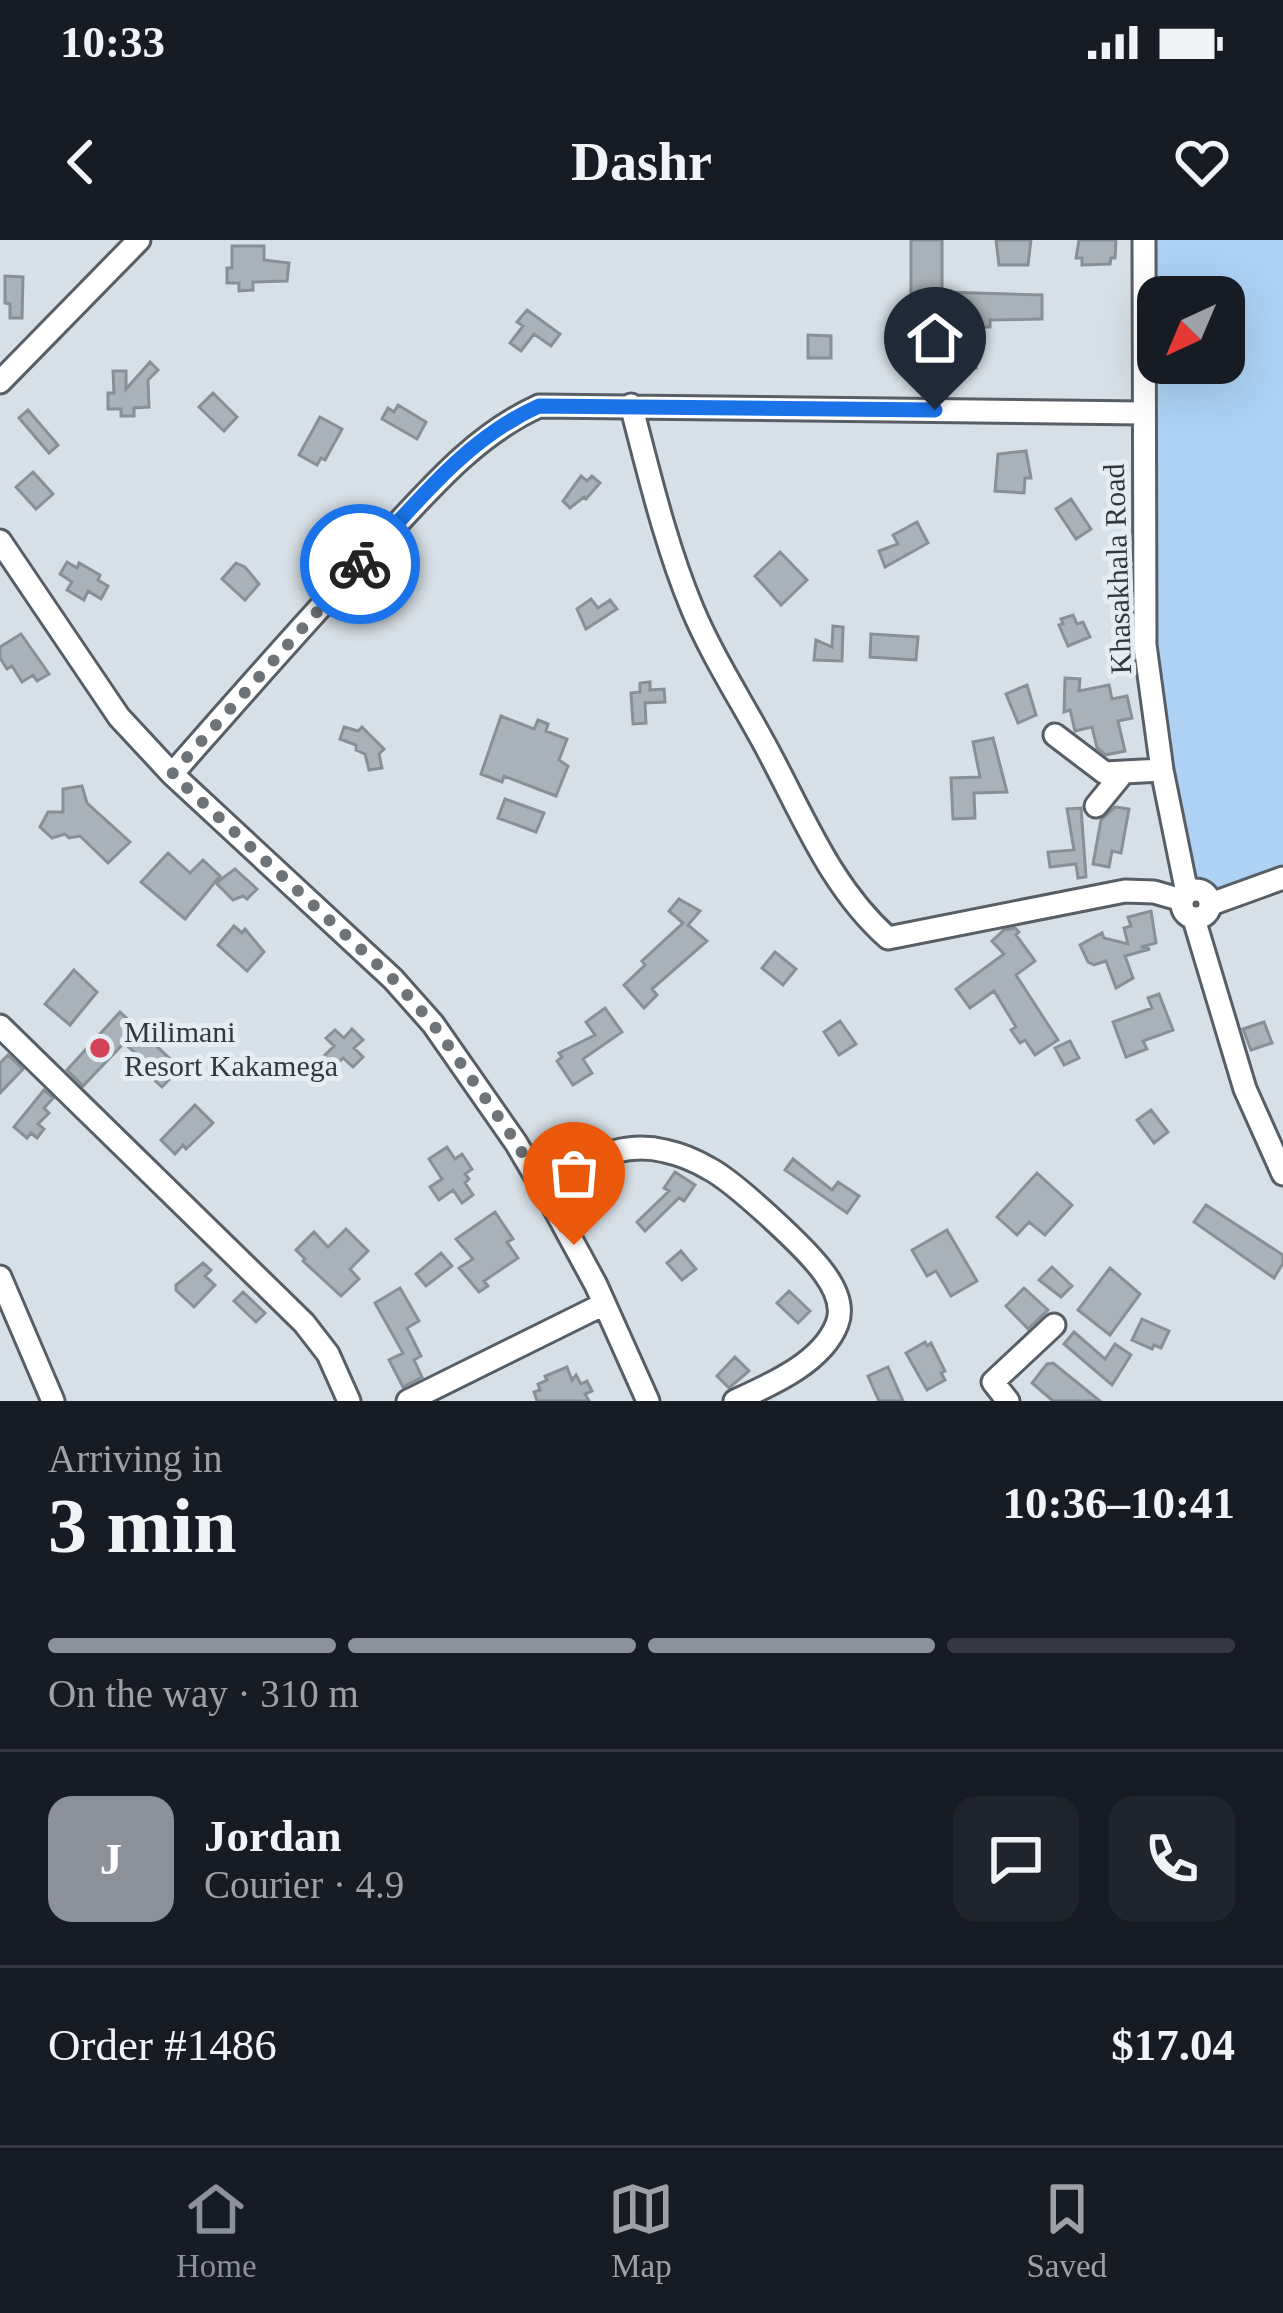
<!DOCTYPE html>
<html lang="en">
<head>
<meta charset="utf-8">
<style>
  body { margin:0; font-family:Georgia,serif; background:#20242c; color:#f1f3f6; height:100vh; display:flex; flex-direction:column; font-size:45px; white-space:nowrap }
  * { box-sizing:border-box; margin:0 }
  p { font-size:39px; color:#9ea1a6 }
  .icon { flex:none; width:66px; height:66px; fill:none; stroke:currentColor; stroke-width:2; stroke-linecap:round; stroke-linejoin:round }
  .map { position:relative; height:1161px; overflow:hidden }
  .details { display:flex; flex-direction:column; background:#171b24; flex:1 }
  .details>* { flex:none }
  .needle { width:78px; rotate:224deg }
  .controls { position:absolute; left:1137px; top:36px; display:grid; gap:24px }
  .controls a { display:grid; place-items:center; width:108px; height:108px; border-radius:24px; background:#171b24; box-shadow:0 12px 48px #0002; font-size:60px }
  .pin { position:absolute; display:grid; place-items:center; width:102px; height:102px; color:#fff; margin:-123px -51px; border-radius:50% 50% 50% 0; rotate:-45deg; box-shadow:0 0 12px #0007 }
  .pin .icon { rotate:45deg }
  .courier { position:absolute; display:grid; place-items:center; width:120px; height:120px; margin:-60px; border:9px solid #1a73e8; border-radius:50%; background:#fff; color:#222; box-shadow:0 3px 15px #0007 }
  .headline em { font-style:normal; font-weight:700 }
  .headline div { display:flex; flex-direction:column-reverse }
  .headline { display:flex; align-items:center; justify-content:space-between; height:204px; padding:0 48px }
  h1 { font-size:78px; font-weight:700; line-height:90px }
  .bar { display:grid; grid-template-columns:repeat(4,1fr); gap:18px 12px; align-content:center; height:144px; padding:0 48px }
  .bar i { height:15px; border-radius:9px; background:#363941 }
  .bar .on { background:#8c9099 }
  .bar p { grid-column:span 4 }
  .line { display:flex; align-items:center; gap:30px; padding:0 48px; border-top:3px solid #363941 }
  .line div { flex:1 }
  .round { display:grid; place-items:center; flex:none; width:126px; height:126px; border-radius:24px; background:#20242c }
  .status { display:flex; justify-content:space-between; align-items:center; height:84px; padding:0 60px; background:#171b24; direction:ltr }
  .status svg { height:33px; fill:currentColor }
  header { display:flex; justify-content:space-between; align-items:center; height:156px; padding:0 48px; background:#171b24; font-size:54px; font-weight:700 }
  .tabs { display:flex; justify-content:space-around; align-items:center; height:168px; border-top:3px solid #363941; background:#171b24; font-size:33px; color:#9ea1a6 }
  .tabs a { display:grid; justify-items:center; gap:6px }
  .tabs .on { color:#8c9099 }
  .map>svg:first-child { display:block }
  .green { fill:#add2f4; fill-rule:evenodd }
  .building { fill:#aab2b9; stroke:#889097; stroke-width:3 }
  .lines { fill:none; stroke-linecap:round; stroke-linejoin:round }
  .minor-casing { stroke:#575e65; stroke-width:27 }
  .minor { stroke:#fff; stroke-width:21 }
  .done { stroke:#6e7377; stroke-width:12; stroke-dasharray:0 21.6 }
  .route { stroke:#1a73e8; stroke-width:15 }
  .poi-dot { fill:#d34359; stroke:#e5edf4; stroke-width:4.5 }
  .labels { text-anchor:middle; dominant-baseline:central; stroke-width:10; stroke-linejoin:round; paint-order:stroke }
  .street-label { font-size:30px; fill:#35383b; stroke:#e5edf4 }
  .poi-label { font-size:30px; fill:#35383b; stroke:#e5edf4; text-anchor:start }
</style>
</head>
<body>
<div class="status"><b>10:33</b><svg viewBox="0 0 49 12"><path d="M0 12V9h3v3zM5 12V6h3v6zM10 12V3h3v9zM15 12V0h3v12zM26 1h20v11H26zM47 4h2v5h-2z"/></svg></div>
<header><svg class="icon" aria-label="back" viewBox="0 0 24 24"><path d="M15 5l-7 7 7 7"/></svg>Dashr<svg class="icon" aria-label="heart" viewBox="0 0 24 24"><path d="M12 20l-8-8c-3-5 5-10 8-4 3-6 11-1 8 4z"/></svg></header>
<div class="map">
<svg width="1283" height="1161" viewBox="0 0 1283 1161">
  <rect width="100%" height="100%" fill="#d7e0e7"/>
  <path class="green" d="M1146 0H1283V641L1195 665 1165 514 1156 431 1147 171ZM1158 57H1224V123H1158Z"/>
  <path class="building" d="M911 0H942V52L1042 55V79L990 80V87H971L978 113 972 114 976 128 964 131 959 111 952 112 946 63 911 62Z
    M996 0H1031L1028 25H999Z
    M1079 0H1116L1115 18H1111L1110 24 1082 25V18H1076Z
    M232 6H264V20L289 23 287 41 253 42V50L239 51V43H227V28H232Z
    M5 36 23 37 22 78H10V64L5 63Z
    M527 70 560 94 551 106 534 94 521 111 510 103 523 86 517 82Z
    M808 95 831 96V118H808Z
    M150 122 158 130 148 140 149 167 134 168V176H121V169H108V153H114L113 131H126V149Z
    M213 153 237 177 224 191 199 167Z
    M398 165 426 182 417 199 382 179 388 168 394 172Z
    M28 170 58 205 49 213 19 178Z
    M320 177 342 189 325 220 321 218 317 225 299 215Z
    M1026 211 1031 238H1025L1024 253 995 251 998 214Z
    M33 232 53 254 36 269 16 247Z
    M581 236 587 241 592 236 600 243 586 259 584 257 570 268 563 261Z
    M1071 259 1091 289 1076 299 1056 269Z
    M917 282 928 303 885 327 879 311 898 304 893 295Z
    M780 312 807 340 781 365 755 336Z
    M67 322 77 328 79 323 100 335 98 340 108 346 101 359 88 351 84 360 67 350 72 342 60 334Z
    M236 323 245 327 259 344 245 360 222 339Z
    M591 359 598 368 610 360 617 369 586 389 577 369Z
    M1073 375 1077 384 1083 382 1090 397 1068 406 1059 385 1063 384 1061 379Z
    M833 386 843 387 842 421 814 420 816 400 832 407Z
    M21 394 49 434 37 441 33 435 22 442 12 426 7 429 0 418V407Z
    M871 394 918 397 916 420 870 417Z
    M1065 438 1080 439 1079 451 1109 445 1112 459 1127 456 1132 478 1118 481 1125 511 1106 515 1097 508 1092 487 1075 491 1070 470 1064 472Z
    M650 442V450L664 449 665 462 645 463 646 483 633 484 631 453 640 452V443Z
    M1027 445 1036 475 1018 483 1006 454Z
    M501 476 534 489 538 480 548 484 546 491 567 499 559 520 568 526 556 556 504 536 502 542 481 534Z
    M344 487 358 491 362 487 384 509 379 514 382 528 369 530 365 514 356 510V505L340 499Z
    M993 498 1007 552 974 553 975 578 953 579 951 538 980 537 973 502Z
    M82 546 87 563 130 602 108 623 80 596 69 598 65 594 52 598 40 587 48 572H63V549Z
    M505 559 544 573 536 592 498 578Z
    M1115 567 1129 569 1121 613 1112 611 1109 627 1093 624 1101 580Z
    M1081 568 1086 637 1078 638 1076 624 1050 627 1048 612 1074 610 1067 569Z
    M168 613 190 633 203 620 220 636 185 679 141 642Z
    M235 629 257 649 247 659 243 656 233 660 216 643Z
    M679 659 700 671 688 685 707 701 652 749 657 755 644 768 624 745 645 725 642 721 683 683 669 671Z
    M1151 671 1156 703 1141 707 1150 709 1125 716 1133 738 1116 748 1106 721 1094 725 1088 722 1080 705 1102 693 1104 698 1128 704 1124 688 1131 686 1128 677Z
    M234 686 242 693 245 689 264 712 247 731 218 705Z
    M1015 688 1019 692 1016 695 1035 721 1016 735 1058 800 1035 815 1025 800 1020 803 1011 790 1016 787 994 751 970 768 956 749 1004 714 992 701 1004 690Z
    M775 712 796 729 783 745 762 728Z
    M74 730 97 752 70 785 45 764Z
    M1159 754 1173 790 1143 801 1147 809 1126 817 1113 782 1152 768 1148 758Z
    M605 768 622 792 583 819 592 833 573 845 557 821 562 817 559 813 595 795 586 782Z
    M120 772 180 828 162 847 151 837 157 831 124 803 83 846 67 830Z
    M840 781 856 804 839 815 824 792Z
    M1264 782 1272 803 1251 810 1243 789Z
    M352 789 363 800 354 808 363 817 353 827 343 818 334 827 323 817 334 806 326 798 335 790 344 798Z
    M1070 801 1079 818 1064 825 1055 808Z
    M8 815 23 829 0 853V823Z
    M44 850 53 858 44 868 49 873 38 884 44 889 37 898 31 893 27 898 14 887Z
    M195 865 213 883 186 909 183 905 175 914 161 900Z
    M1151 870 1168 892 1154 903 1137 880Z
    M447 907 455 919 462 914 472 929 465 934 469 939 465 943 473 955 462 963 453 950 439 960 430 947 442 939 429 919Z
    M793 919 832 950 838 942 859 956 847 973 785 930Z
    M675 932 695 945 684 961 679 958 645 991 637 982 669 951 664 948Z
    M1037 933 1072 965 1045 995 1029 982 1017 995 997 977Z
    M1206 965 1283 1015V1023L1274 1038 1194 982Z
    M495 972 513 999 507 1002 518 1018 484 1041 488 1046 479 1052 459 1028 473 1019 456 999Z
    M346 989 368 1011 350 1029 359 1039 341 1056 303 1021 305 1019 296 1010 314 992 328 1007Z
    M947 990 977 1041 951 1056 936 1031 927 1036 912 1010Z
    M681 1011 696 1029 682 1040 667 1023Z
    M441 1013 452 1026 426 1046 416 1034Z
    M203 1023 211 1030 205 1036 215 1045 194 1067 176 1050V1045Z
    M1052 1027 1072 1046 1061 1057 1039 1040Z
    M1110 1028 1140 1054 1110 1095 1078 1070Z
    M400 1048 419 1081 407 1088 421 1116 414 1120 422 1137 403 1147 389 1120 403 1113 375 1063Z
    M1024 1048 1048 1070 1028 1089 1006 1066Z
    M789 1051 810 1071 798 1083 777 1063Z
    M243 1052 265 1073 256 1082 234 1061Z
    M1142 1079 1169 1091 1161 1108 1154 1105 1152 1109 1132 1100Z
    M1074 1092 1105 1119 1115 1104 1131 1115 1112 1145 1064 1104Z
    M925 1102 927 1106 931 1103 945 1131 941 1133 945 1140 927 1150 906 1113Z
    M735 1117 749 1131 729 1148 717 1136Z
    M1053 1123 1100 1161H1053L1032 1143 1047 1124Z
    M567 1127 572 1140 576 1135 581 1144 587 1141 592 1151 585 1154 589 1161H537L534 1152 540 1150 538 1144 547 1140 545 1136Z
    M888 1127 903 1161H879L868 1136Z"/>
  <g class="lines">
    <g class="minor-casing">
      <path id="minor" d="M1144 0 1145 405 1162 530 1187 653
        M0 142 139 0
        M631 165C649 233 665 303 692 368 714 421 748 471 774 522 807 585 834 650 888 698L1125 651 1154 652 1182 660
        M0 301 119 477 172 534 393 739 433 784 516 903 552 964 596 1045 648 1161
        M1055 495 1105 533 1162 530
        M172 534C239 458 305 382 374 309 425 255 471 197 539 166L1142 173
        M1096 566 1123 533
        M1182 664a14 14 0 1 1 28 0a14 14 0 1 1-28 0Z
        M1211 664 1283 638
        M1194 679 1245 849 1283 934
        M0 786 304 1083 328 1114 349 1161
        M552 964 567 930C600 915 629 902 665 911 679 914 696 921 708 928 734 941 807 1009 824 1033 835 1048 844 1066 837 1084 822 1123 770 1145 735 1161
        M0 1037 53 1161
        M408 1161 604 1064
        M1008 1161 993 1142 1054 1085"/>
    </g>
    <use href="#minor" class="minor"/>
  </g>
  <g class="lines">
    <path class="done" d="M360 324 172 534 393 739 433 784 516 902 574 1005"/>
    <path class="route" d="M360 324C415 265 465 199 539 166L935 170"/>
  </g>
  <circle class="poi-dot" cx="100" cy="808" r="12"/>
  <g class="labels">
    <g class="street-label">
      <text transform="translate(1117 329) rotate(-92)">Khasakhala Road</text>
    </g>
    <g class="poi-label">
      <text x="124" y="791">Milimani<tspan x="124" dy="34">Resort Kakamega</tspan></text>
    </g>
  </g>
</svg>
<div class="controls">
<a><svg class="needle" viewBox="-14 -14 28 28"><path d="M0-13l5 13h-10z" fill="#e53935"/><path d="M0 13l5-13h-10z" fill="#9ea1a6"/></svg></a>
</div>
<div class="pin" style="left:574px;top:1005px;background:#ea580c"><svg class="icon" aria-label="bag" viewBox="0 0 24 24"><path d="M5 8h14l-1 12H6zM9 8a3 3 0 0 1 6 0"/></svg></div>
<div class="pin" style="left:935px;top:170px;background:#1f2937"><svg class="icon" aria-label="home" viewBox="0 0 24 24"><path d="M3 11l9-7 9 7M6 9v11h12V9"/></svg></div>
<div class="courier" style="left:360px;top:324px"><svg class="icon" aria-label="bike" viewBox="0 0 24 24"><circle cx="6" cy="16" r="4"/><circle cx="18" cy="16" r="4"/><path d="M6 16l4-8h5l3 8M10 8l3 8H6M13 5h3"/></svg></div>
</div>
<section class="details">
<div class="headline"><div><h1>3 min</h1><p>Arriving in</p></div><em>10:36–10:41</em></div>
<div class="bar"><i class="on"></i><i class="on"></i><i class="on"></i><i></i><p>On the way · 310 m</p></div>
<div class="line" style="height:216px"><b class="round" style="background:#8c9099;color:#fff">J</b><div><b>Jordan</b><p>Courier · 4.9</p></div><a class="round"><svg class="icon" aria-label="chat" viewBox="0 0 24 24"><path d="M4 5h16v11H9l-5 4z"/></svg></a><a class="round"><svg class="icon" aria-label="phone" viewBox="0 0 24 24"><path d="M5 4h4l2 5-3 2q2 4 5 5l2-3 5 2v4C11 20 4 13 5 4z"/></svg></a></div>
<div class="line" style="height:156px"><div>Order #1486</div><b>$17.04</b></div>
</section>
<nav class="tabs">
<a class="on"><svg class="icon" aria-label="home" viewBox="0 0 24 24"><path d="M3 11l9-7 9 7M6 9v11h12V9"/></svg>Home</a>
<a><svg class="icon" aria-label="map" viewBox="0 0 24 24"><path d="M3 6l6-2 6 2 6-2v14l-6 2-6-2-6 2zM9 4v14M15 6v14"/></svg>Map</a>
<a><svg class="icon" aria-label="saved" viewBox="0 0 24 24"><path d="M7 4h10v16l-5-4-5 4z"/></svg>Saved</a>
</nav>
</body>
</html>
